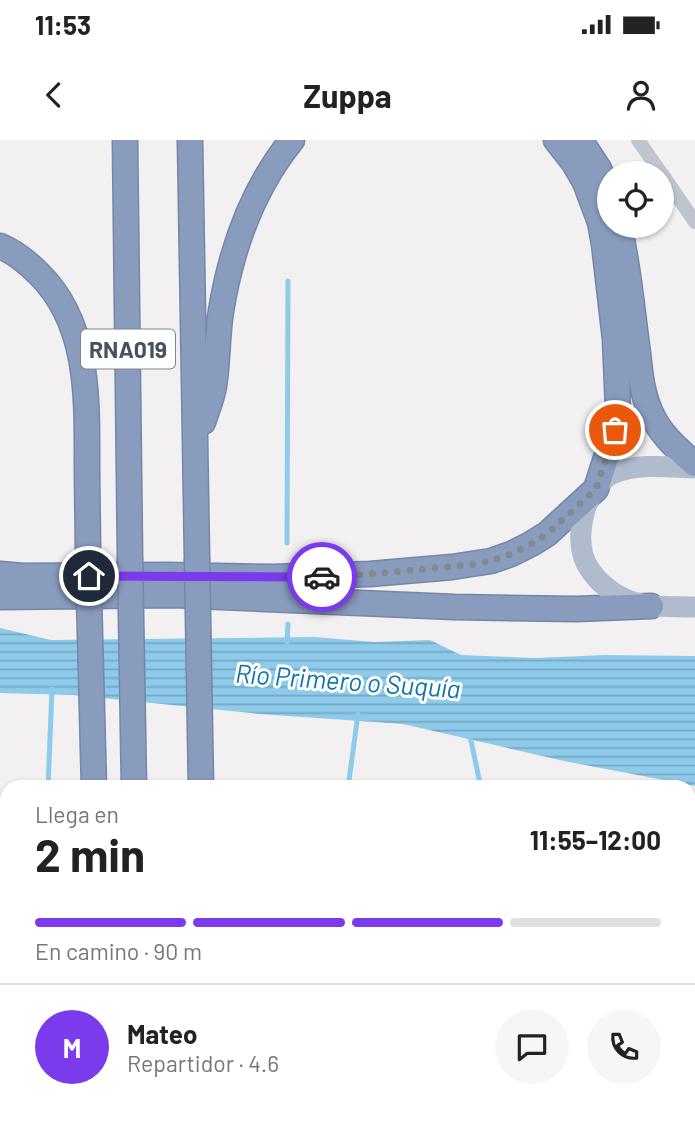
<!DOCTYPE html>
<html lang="es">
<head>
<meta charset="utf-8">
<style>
  body { margin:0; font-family:Barlow,sans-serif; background:#f6f6f6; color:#222; height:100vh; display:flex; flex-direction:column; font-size:26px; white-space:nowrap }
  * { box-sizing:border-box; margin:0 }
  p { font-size:23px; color:#767676 }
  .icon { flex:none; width:38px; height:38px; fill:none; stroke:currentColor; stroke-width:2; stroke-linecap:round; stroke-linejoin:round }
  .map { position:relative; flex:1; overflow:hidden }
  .side { position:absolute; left:0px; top:640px; width:696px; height:345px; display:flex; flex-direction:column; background:#fff; border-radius:21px 21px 0 0; box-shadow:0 2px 5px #0004 }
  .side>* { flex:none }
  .fabs { position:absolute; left:597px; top:21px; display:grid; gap:14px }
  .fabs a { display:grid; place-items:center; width:77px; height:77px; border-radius:50%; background:#fff; box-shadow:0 2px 5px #0004; font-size:35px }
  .pin { position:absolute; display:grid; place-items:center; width:60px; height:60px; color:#fff; margin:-30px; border:4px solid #fff; border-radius:50%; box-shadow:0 2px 7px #0007 }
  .courier { position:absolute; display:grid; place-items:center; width:70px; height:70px; margin:-35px; border:5px solid #7c3aed; border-radius:50%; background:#fff; color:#222; box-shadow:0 2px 9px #0007 }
  .summary em { font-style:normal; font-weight:700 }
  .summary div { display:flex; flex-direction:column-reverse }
  .summary { display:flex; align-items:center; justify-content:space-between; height:119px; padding:0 35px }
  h1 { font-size:46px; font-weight:700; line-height:52px }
  .bar { display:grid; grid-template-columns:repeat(4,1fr); gap:10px 7px; align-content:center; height:84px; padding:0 35px }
  .bar i { height:9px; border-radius:5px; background:#e0e0e0 }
  .bar .current { background:#7c3aed }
  .bar p { grid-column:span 4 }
  .line { display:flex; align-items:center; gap:18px; padding:0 35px; border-top:2px solid #e0e0e0 }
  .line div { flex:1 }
  .round { display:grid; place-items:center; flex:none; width:74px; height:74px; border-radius:37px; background:#f6f6f6 }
  .status { display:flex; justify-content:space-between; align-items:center; height:49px; padding:0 35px; background:#fff; direction:ltr }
  .status svg { height:19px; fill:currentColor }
  header { display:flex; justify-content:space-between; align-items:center; height:91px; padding:0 35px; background:#fff; font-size:32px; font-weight:700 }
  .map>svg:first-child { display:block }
  .water { fill:url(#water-rules) }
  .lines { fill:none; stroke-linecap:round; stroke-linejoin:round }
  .stream { stroke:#8ecbeb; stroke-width:5 }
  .motorway-casing { stroke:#7487aa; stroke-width:27 }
  .minor { stroke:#bec5ce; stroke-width:14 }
  .primary { stroke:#b0bbce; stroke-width:21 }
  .motorway { stroke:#899cbe; stroke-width:24 }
  .motorway-bridge-casing { stroke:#7487aa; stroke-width:27; stroke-linecap:butt }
  .motorway-bridge { stroke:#899cbe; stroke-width:24 }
  .done { stroke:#848990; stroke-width:7; stroke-dasharray:0 12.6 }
  .route { stroke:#7c3aed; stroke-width:9 }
  .labels { text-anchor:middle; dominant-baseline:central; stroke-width:6; stroke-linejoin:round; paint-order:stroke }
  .shield { fill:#fff; stroke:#7f858e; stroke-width:2 }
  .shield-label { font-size:23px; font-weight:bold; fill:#48515d }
  .water-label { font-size:26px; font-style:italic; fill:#0f75aa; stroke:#fff }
</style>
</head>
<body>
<div class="status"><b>11:53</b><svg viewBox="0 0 49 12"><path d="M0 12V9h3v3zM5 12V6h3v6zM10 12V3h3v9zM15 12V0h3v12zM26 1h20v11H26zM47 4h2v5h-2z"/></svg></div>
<header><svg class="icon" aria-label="back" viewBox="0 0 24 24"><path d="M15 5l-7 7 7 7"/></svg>Zuppa<svg class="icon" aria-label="person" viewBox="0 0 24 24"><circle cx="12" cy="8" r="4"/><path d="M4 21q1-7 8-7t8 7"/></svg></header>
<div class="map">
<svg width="695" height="984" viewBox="0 0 695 984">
  <defs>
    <pattern id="water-rules" width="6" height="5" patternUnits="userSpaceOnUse" patternTransform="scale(1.75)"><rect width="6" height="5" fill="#8ecbeb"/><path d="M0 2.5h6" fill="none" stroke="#76a7c2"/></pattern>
  </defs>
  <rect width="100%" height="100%" fill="#f2f0f0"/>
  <path class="water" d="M0 488 51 500 314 497 374 502 430 500 461 515 536 518 605 515 695 516V646L564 621 403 584 260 574 73 555 0 553Z"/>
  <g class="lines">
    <path class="stream" d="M287 403 288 141
      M287 502 288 484
      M470 596 481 648
      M48 648 52 549
      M348 648 358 574
      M571 978V984
      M32 984V978
      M307 984V978"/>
    <g class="motorway-casing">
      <path id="motorway" d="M125 0 130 418
        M190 0 197 418
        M580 0 599 29 609 50
        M619 86C629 128 632 171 638 213 640 233 642 253 650 271 659 293 677 309 695 324
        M0 106C15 112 28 123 39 134 89 183 87 257 87 322 87 354 88 386 88 419
        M203 282C207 270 212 258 214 246 218 221 217 196 221 171 231 110 253 48 292 0
        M0 434 23 436 165 435 272 437 370 434 452 427 491 421 511 414 531 404 547 394 596 349 615 290 618 269 615 199 604 104 600 82 585 42 574 23 556 0
        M0 457 175 455 454 467 577 469 651 466
        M116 984V978
        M135 984V978
        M201 984 202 978"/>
    </g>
    <path class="minor" d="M638 0 661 33
      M662 34 695 82"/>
    <path class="primary" d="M695 328C669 327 639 323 614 333 585 345 573 396 586 423 593 437 607 450 621 457 643 469 670 466 695 467"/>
    <use href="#motorway" class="motorway"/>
    <g class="motorway-bridge-casing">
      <path id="motorway-bridge" d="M130 418 134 648
        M197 418 201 648
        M88 419 94 648"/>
    </g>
    <use href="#motorway-bridge" class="motorway-bridge"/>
  </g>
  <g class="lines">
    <path class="done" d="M322 437 370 434 469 425 491 421 511 414 531 404 547 394 596 349 615 290"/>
    <path class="route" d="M89 436 322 437"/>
  </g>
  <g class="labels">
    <rect class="shield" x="81" y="189.5" width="94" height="39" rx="5"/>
    <g class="shield-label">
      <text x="128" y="209">RNA019</text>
    </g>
    <g class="water-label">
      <text transform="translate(348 540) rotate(4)">Río Primero o Suquía</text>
    </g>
  </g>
</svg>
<div class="fabs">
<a><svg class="icon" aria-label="locate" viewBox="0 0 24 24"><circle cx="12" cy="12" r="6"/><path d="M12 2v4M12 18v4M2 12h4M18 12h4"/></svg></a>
</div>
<div class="pin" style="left:615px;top:290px;background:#ea580c"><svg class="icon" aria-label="bag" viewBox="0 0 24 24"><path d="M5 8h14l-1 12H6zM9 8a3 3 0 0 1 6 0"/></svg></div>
<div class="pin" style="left:89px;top:436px;background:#1f2937"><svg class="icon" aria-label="home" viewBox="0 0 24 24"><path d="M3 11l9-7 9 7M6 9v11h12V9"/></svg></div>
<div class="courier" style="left:322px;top:437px"><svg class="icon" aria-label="car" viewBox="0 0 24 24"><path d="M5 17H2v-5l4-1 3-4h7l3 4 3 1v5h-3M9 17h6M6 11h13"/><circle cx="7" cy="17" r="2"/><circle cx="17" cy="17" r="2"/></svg></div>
<section class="side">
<div class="summary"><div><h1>2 min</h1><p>Llega en</p></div><em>11:55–12:00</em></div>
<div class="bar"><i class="current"></i><i class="current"></i><i class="current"></i><i></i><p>En camino · 90 m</p></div>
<div class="line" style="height:126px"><b class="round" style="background:#7c3aed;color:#fff">M</b><div><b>Mateo</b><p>Repartidor · 4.6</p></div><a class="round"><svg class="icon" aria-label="chat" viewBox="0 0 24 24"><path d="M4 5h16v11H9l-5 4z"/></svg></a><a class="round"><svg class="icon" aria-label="phone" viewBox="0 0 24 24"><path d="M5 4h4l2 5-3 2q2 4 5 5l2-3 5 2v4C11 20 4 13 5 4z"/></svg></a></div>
</section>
</div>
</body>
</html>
